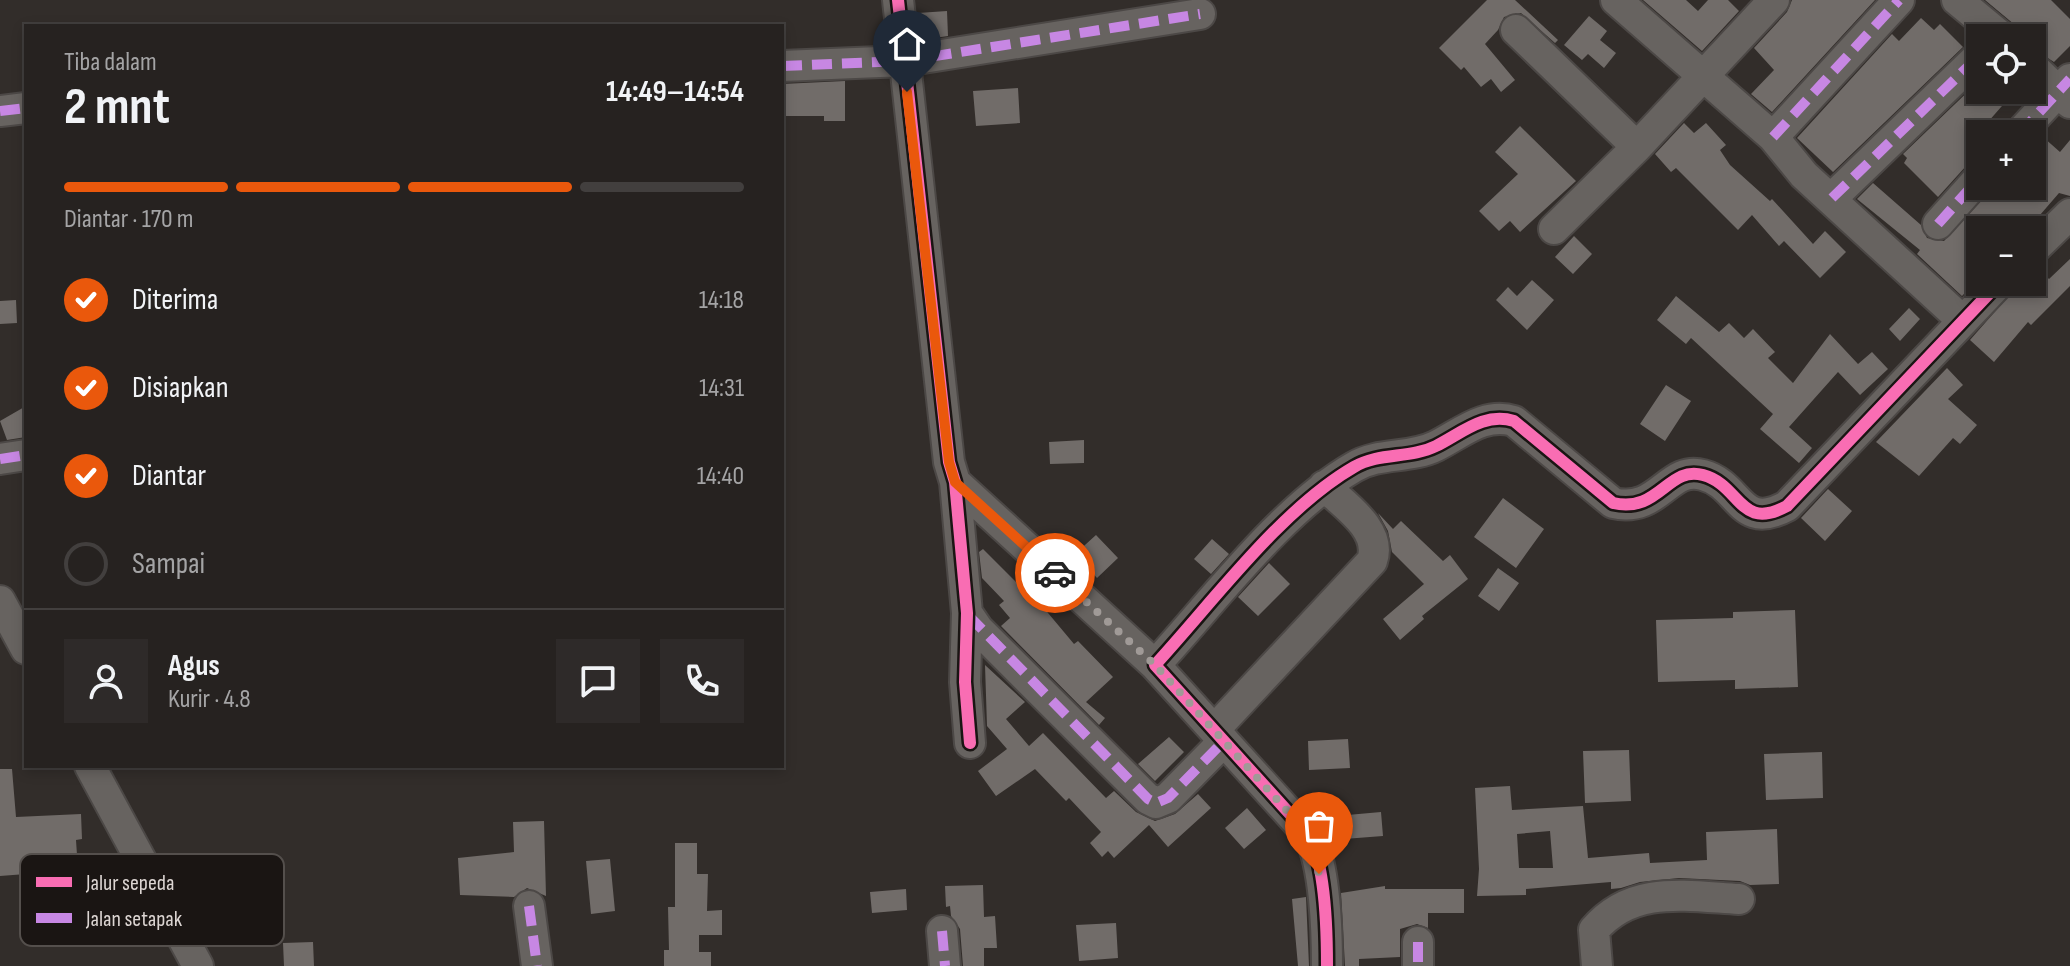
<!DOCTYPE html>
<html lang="id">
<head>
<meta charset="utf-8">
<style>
  body { margin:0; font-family:"Sofia Sans Condensed",sans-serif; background:#2e2a29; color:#f1f3f6; height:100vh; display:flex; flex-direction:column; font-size:30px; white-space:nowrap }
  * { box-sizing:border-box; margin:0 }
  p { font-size:26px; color:#a4a4a5 }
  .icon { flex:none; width:44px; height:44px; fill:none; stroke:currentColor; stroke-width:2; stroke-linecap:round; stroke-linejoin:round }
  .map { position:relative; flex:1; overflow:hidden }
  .details { position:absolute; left:24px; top:24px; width:760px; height:744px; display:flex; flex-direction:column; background:#262220; border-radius:0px; box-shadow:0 4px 12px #0003,0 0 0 2px #423f3e }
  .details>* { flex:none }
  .buttons { position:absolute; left:1966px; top:24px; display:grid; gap:16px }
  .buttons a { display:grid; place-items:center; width:80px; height:80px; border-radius:0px; background:#262220; box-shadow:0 4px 12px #0003,0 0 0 2px #423f3e; font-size:40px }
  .pin { position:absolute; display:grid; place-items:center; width:68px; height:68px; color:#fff; margin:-82px -34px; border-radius:50% 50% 50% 0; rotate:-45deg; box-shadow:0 0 8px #0007 }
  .pin .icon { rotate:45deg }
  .courier { position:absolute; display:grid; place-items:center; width:80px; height:80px; margin:-40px; border:6px solid #ea580c; border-radius:50%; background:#fff; color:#222; box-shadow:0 2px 10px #0007 }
  .headline em { font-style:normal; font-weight:700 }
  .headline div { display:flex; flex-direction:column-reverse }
  .headline { display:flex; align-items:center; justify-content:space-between; height:136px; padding:0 40px }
  h1 { font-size:52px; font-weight:700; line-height:60px }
  .bar { display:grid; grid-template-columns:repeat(4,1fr); gap:12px 8px; align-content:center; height:96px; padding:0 40px }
  .bar i { height:10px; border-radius:6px; background:#423f3e }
  .bar .active { background:#ea580c }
  .bar p { grid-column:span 4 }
  .line { display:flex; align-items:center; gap:20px; padding:0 40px; border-top:2px solid #423f3e }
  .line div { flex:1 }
  .round { display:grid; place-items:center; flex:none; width:84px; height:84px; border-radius:0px; background:#2e2a29 }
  ol { padding:0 40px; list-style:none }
  li { display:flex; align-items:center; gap:24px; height:88px }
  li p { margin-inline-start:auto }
  li .icon { padding:8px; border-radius:50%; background:#ea580c; color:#fff; stroke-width:4 }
  li:last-child { color:#a4a4a5 }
  li i { width:44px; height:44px; border:4px solid #423f3e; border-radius:50% }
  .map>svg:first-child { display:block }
  .building { fill:#716c69; fill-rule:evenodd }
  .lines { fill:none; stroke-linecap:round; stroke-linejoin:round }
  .minor-casing { stroke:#4c4846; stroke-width:34 }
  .minor { stroke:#676360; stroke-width:30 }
  .quiet { stroke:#c787e3; stroke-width:10; stroke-dasharray:20 10; stroke-linecap:butt }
  .cycleway-casing { stroke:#1a1513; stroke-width:17 }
  .cycleway { stroke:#f96db3; stroke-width:12 }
  .done { stroke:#a09a97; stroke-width:8; stroke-dasharray:0 14.4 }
  .route { stroke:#ea580c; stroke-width:10 }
  .key { fill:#1a1513; stroke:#544f4c; stroke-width:2 }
  .key-label { font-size:22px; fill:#dcd5d2 }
</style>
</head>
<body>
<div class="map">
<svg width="2070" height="966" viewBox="0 0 2070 966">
  <rect width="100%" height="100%" fill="#322d2a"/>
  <path class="building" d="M1487 0H1515L1558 40 1555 43 1521 13 1504 17 1498 30 1485 44 1515 80 1501 92 1491 79 1481 87 1464 67 1461 70 1439 48Z
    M1643 0H1686L1698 11 1708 0H1728L1739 11 1702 51Z
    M1792 0H1875L1772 112 1751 94 1774 70 1754 48 1787 12Z
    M1985 0H2051L2070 19V46L2054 62 2032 48V38H2021L2015 25Z
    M947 11 948 36 921 40 918 13Z
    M1589 16 1607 31 1600 40 1616 53 1604 68 1588 54 1582 60 1564 45Z
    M1921 18 1934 30 1940 24 1963 47 1833 172 1797 138 1892 34 1899 41Z
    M1980 80V90H2000L2009 98 1980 131V159L1967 165 1938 197 1904 163 1907 158 1903 154Z
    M845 81V121H824V116H782V84Z
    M1018 88 1020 123 976 126 973 91Z
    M1684 123 1694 133 1706 123 1726 145 1720 150 1730 165 1770 201 1772 199 1813 244 1825 231 1846 252 1820 278 1784 241 1779 246 1752 215 1738 230 1676 168 1671 172 1655 154Z
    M1520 126 1576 181 1520 232 1510 221 1499 231 1479 211 1518 174 1495 152Z
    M2043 137 2060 152 2070 140V196L2059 193 2027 230H1980V277L1962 296 1917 254 1920 250 1857 199 1873 183 1921 225 1927 238 1944 241 1995 186H2032V149Z
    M1574 236 1592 254 1573 274 1555 257Z
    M2070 259V286L2031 325 2028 322 1994 362 1970 340 2021 282H2032V268H2038L2049 279Z
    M1532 280 1554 300 1527 330 1496 300 1508 287 1517 296Z
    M1676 296 1719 332 1729 323 1744 338 1753 329 1775 352 1768 358 1793 383 1830 334 1858 364 1872 352 1888 369 1860 395 1838 372 1789 427 1812 448 1799 463 1760 429 1773 414 1691 338 1686 344 1657 320Z
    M16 300 17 323 0 324V301Z
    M1909 308 1920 319 1900 341 1889 329Z
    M1947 368 1963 385 1948 399 1977 425 1960 444 1953 438 1919 476 1876 442Z
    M1666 385 1691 401 1665 441 1640 424Z
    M26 406V437L7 440 0 421Z
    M1084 440V463L1050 464 1049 442Z
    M1828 489 1852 511 1825 541 1801 518Z
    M1503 498 1544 529 1516 568 1474 537Z
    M1378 513 1393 529 1401 521 1443 561 1450 555 1468 579 1422 616 1424 619 1400 640 1383 619 1424 584 1392 552 1388 531Z
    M1096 535 1118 558 1097 578 1075 554Z
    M1212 539 1229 554 1211 574 1194 559Z
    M983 549 1020 586 1028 580 1042 596 1038 601 1074 644 1078 641 1113 677 1086 702 1105 718 1099 725 1001 626 1010 618 999 605 1004 601 982 578 979 552Z
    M1269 563 1290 584 1258 616 1238 597Z
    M1498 568 1519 583 1499 611 1478 596Z
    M1795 610 1798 687 1735 689V680L1658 682 1656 620 1733 618V612Z
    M985 665 1025 702 1006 719 1029 746 1043 733 1106 798 1114 791 1136 812 1155 821 1175 814 1198 794 1211 808 1168 847 1149 825 1114 858 1108 851 1102 857 1090 843 1101 832 1069 798 1066 801 1035 769 996 796 978 771 1007 749 987 726Z
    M1169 737 1184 752 1155 781 1138 764Z
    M1348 739 1350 768 1309 770 1308 741Z
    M1629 750 1631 801 1585 803 1583 751Z
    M1822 752 1823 798 1766 800 1764 754Z
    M0 769H12L16 817 81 814 82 839 76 840 78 870 0 876Z
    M1510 786 1512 810 1583 806 1588 858 1649 853 1650 863 1707 860 1706 832 1777 829 1779 884 1750 885 1740 881 1679 878 1640 882 1621 888 1611 889V882L1526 889V895L1477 896 1479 869 1475 788ZM1550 831 1553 868H1519L1517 834Z
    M1247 808 1266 830 1244 849 1225 828Z
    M1381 812 1383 836 1331 840 1325 817Z
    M544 821 546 896 527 888 514 897 460 895 458 858 514 852 513 822Z
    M675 843H697V874H708L707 911 722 910V935H699V952H711V966H664V950H669L668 907H675Z
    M610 859 615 911 591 914 586 861Z
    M983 885 984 917 995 916 997 948H984V966H963L960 929 951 916 950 906 946 907 945 886Z
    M1385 886V889H1464V913H1428V928L1417 924 1400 929V957L1359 959V966H1345L1341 893Z
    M906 889 907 910 872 913 870 892Z
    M1306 897 1309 966H1298L1292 899Z
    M1116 923 1118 958 1079 961 1076 925Z
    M313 942 314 966H284L283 943Z"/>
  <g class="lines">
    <g class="minor-casing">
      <path id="minor" d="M898 0 949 462 955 482 967 613 965 682 970 743
        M1616 0 1773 137 1804 175 1962 320
        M1957 0 2003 38
        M1516 30 1637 147
        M782 66 904 61 1200 14
        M2032 66 2070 103
        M0 111 26 108
        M2019 134 2070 79
        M1773 137 1899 0
        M1832 198 1980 55
        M1938 224 1980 177
        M1554 229 1637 147 1774 0
        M2032 251 2070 214
        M0 459 26 455
        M955 482 1155 665
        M0 601 26 649
        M967 613 978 629 1148 799 1156 803 1168 798 1224 741
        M1214 730 1372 561C1383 530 1344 505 1324 486
        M90 766 198 966
        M529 906 537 966
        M942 931 945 966
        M1418 942V966
        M1327 966C1327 931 1325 865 1309 835L1155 665C1213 602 1281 509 1354 467 1379 452 1410 459 1436 446 1462 433 1484 412 1514 421L1613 503C1659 514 1668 465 1703 475 1741 485 1739 532 1787 506L2000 282
        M1597 966 1594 930C1632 885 1686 896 1739 899"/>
    </g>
    <use href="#minor" class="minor"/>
    <path class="quiet" d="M1998 38 2000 36
      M782 66 904 61 1200 14
      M0 111 26 108
      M2019 134 2070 79
      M1773 137 1899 0
      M1832 198 1980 55
      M1938 224 1980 177
      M0 459 26 455
      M968 615 1148 799 1156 803 1168 798 1224 741
      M529 906 537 966
      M942 931 945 966
      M1418 942V966"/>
    <g class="cycleway-casing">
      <path id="cycleway" d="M898 0 949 462 955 482 967 613 965 682 970 743
        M1327 966C1327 931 1325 865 1309 835L1155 665C1213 602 1281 509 1354 467 1379 452 1410 459 1436 446 1462 433 1484 412 1514 421L1613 503C1659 514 1668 465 1703 475 1741 485 1739 532 1787 506L2000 282"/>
    </g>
    <use href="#cycleway" class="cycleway"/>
  </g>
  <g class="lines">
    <path class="done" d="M1055 573 1155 665 1309 835 1319 874"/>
    <path class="route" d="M907 92 949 462 955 482 1055 573"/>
  </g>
  <rect x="20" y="854" width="264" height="92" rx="12" class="key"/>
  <rect x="36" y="877" width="36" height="10" fill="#f96db3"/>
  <rect x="36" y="913" width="36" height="10" fill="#c787e3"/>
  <g class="key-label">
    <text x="86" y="890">Jalur sepeda</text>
    <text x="86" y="926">Jalan setapak</text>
  </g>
</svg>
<div class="buttons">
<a><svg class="icon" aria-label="locate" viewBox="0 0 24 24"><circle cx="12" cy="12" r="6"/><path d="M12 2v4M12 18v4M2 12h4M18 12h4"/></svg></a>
<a>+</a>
<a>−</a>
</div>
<div class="pin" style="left:1319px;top:874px;background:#ea580c"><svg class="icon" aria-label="bag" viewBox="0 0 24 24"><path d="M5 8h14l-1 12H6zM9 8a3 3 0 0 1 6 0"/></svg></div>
<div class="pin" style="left:907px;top:92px;background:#1f2937"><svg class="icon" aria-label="home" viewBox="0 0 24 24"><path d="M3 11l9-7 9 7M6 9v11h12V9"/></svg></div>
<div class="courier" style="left:1055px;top:573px"><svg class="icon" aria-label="car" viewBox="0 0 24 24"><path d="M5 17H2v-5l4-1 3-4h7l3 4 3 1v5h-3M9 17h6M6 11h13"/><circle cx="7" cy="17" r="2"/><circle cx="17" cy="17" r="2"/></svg></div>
<section class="details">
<div class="headline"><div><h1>2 mnt</h1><p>Tiba dalam</p></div><em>14:49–14:54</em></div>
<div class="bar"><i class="active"></i><i class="active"></i><i class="active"></i><i></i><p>Diantar · 170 m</p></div>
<ol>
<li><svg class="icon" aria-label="check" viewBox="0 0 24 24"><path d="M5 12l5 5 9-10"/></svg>Diterima<p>14:18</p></li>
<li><svg class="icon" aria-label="check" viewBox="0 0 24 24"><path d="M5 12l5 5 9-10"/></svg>Disiapkan<p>14:31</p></li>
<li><svg class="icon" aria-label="check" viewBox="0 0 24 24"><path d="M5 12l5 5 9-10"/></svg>Diantar<p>14:40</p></li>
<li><i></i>Sampai</li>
</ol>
<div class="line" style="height:144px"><a class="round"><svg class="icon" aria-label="person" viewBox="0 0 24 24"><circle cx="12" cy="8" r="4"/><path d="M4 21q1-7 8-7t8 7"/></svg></a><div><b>Agus</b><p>Kurir · 4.8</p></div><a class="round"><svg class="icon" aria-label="chat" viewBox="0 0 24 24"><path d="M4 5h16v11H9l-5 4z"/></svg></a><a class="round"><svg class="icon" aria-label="phone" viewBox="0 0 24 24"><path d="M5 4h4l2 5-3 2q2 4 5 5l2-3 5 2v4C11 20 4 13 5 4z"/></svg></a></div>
</section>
</div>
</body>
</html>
